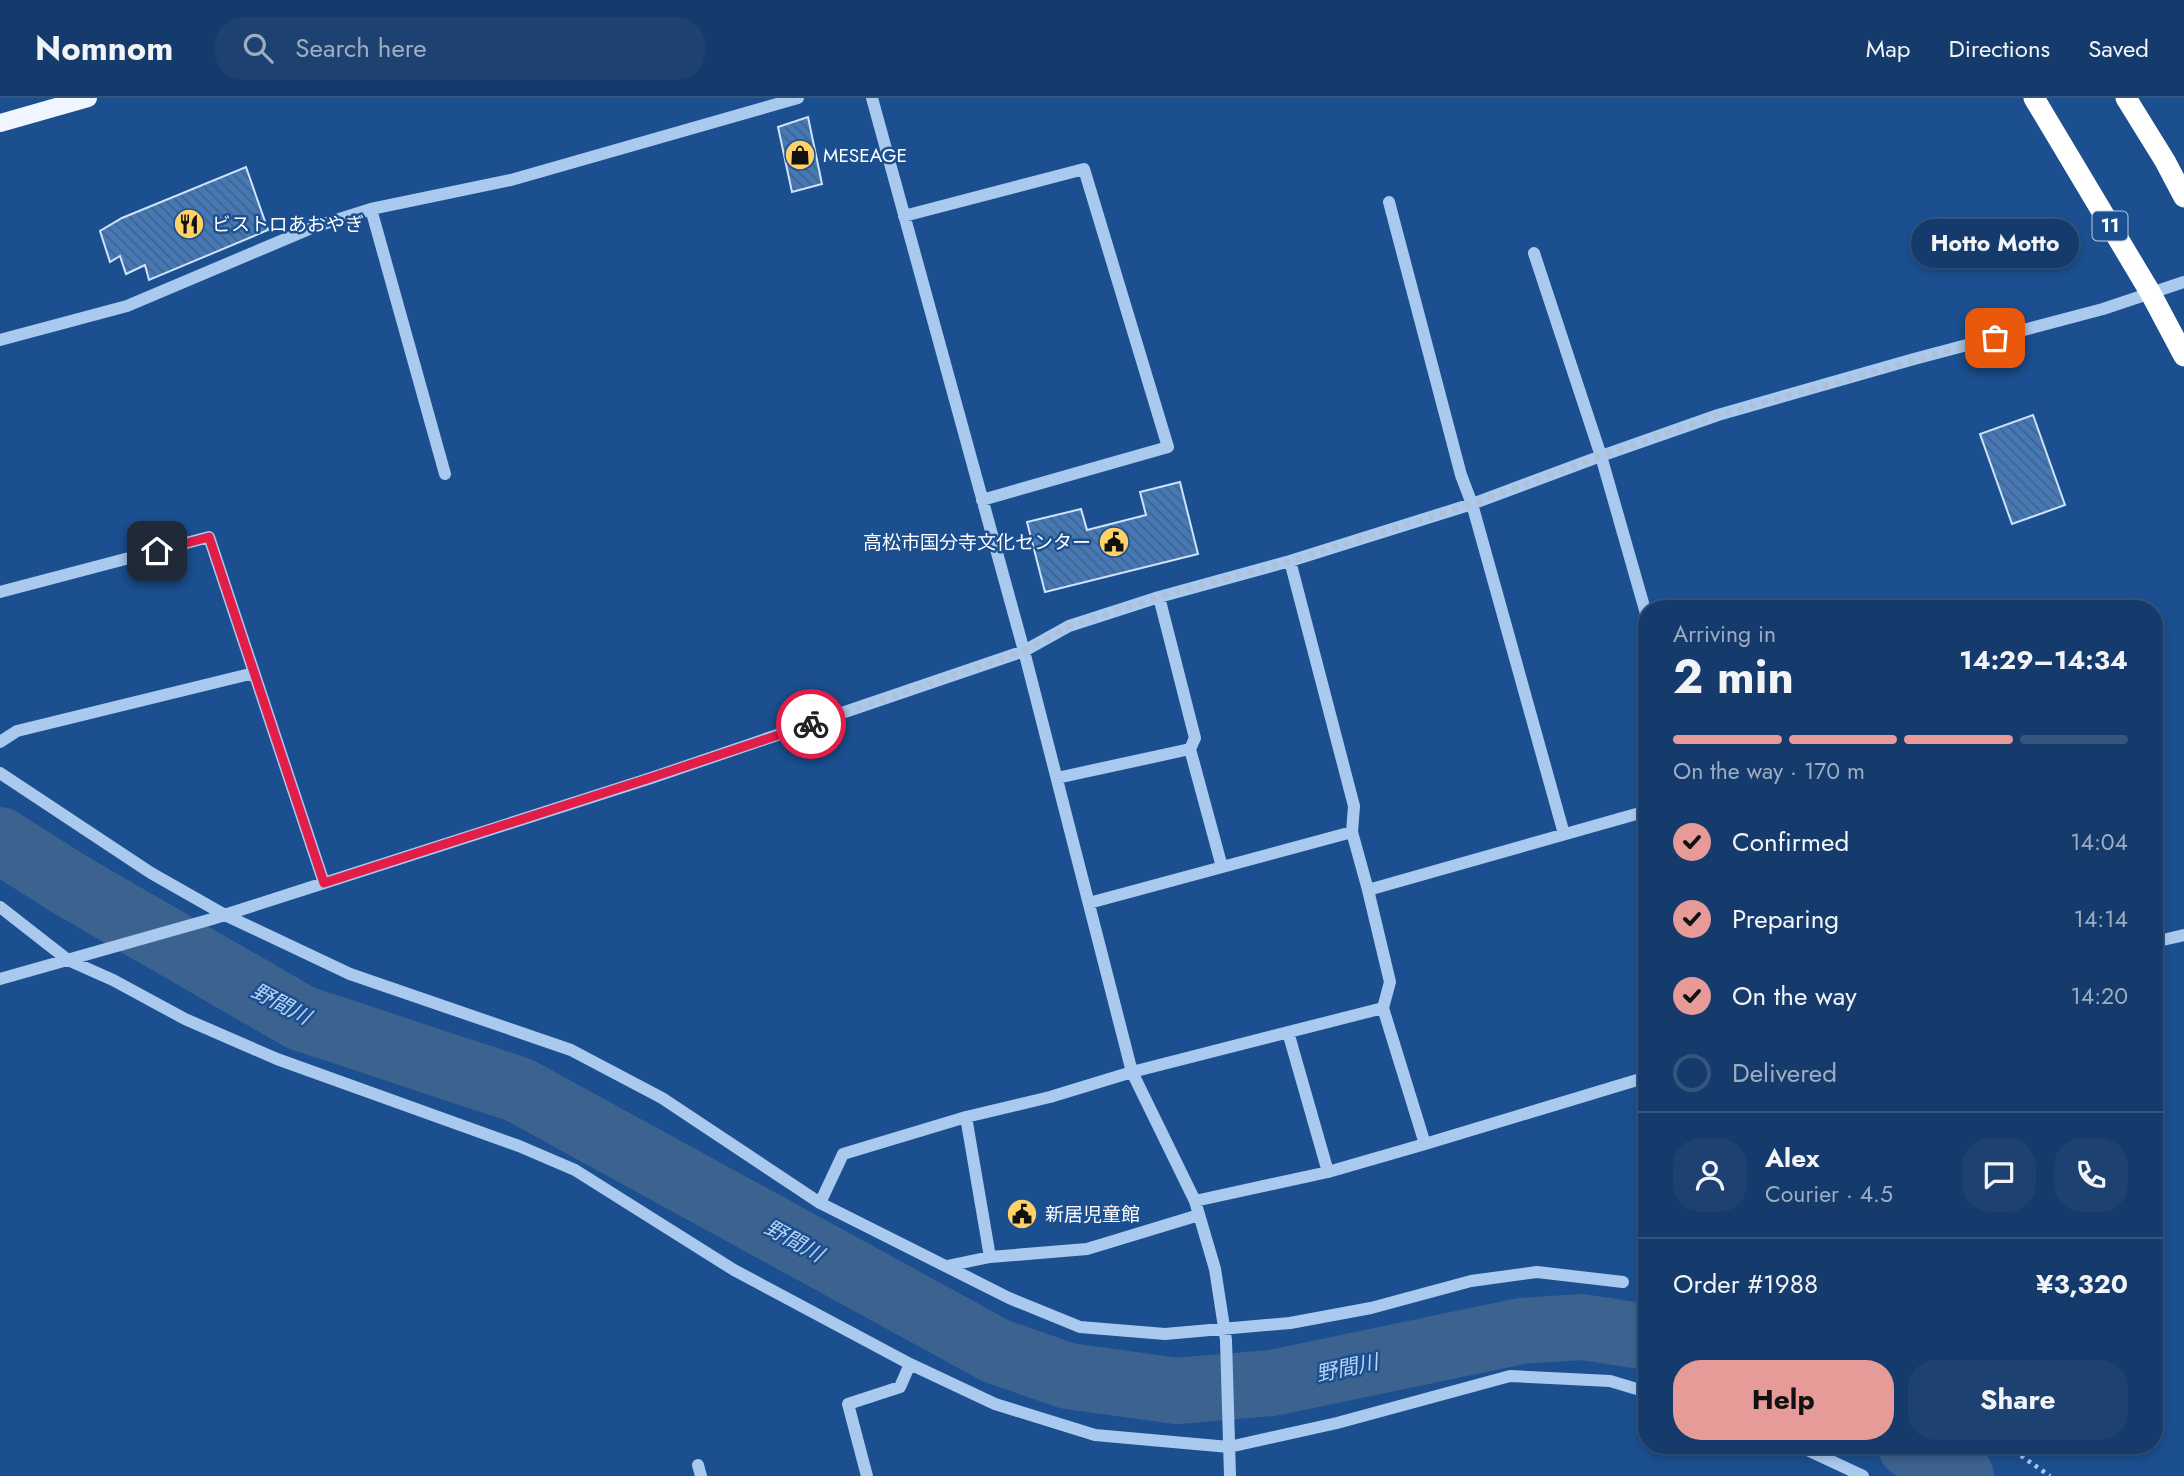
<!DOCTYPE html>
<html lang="en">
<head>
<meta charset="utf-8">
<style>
  body { margin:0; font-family:Jost,"Noto Sans JP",sans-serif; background:#1d4271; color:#f1f3f6; height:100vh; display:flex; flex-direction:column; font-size:26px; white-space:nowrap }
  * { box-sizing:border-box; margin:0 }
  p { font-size:23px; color:#9dadc1 }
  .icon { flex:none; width:38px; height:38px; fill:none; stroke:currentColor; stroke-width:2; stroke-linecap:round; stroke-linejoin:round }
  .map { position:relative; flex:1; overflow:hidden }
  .details { position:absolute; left:1638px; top:502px; width:525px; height:854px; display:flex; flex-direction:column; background:#143b6b; border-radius:28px; box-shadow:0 4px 10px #0003,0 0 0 2px #33557e }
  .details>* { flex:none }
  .pin { position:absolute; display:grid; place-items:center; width:60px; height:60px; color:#fff; margin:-30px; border-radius:14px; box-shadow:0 4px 10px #0006 }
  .courier { position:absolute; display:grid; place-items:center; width:70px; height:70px; margin:-35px; border:5px solid #e11d48; border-radius:50%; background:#fff; color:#222; box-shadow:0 2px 9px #0007 }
  .bubble { position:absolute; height:49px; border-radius:24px; background:#143b6b; box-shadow:0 4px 10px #0003,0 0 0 2px #33557e; font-size:23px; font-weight:700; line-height:49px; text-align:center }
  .overview em { font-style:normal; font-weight:700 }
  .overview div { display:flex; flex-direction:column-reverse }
  .overview { display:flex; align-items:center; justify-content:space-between; height:119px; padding:0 35px }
  h1 { font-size:46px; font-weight:700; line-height:52px }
  .bar { display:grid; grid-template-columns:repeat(4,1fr); gap:10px 7px; align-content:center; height:84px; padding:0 35px }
  .bar i { height:9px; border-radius:5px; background:#33557e }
  .bar .selected { background:#e69b98 }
  .bar p { grid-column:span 4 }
  .line { display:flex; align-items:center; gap:18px; padding:0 35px; border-top:2px solid #33557e }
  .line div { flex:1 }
  .round { display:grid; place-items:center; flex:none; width:74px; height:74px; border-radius:28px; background:#1d4271 }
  ol { padding:0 35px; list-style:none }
  li { display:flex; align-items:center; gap:21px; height:77px }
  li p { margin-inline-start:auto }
  li .icon { padding:7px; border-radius:50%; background:#e69b98; color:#111; stroke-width:4 }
  li:last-child { color:#9dadc1 }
  li i { width:38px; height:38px; border:4px solid #33557e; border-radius:50% }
  .button { display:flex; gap:14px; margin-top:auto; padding:14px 35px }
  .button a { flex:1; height:80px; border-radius:28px; background:#e69b98; color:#111; font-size:28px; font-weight:700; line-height:80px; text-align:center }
  .button a+a { background:#1d4271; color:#f1f3f6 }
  header { display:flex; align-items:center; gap:42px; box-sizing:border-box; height:98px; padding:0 35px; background:#143b6b; border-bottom:2px solid #33557e }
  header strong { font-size:33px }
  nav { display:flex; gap:38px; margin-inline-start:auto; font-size:24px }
  .search { width:490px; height:63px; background:#1d4271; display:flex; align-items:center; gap:18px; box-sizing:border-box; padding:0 24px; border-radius:28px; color:#9dadc1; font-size:26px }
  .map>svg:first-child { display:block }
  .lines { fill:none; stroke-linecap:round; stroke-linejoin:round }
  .river { stroke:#3c6290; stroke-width:66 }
  .building { fill:url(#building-back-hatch); stroke:#cfe3fa; stroke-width:2 }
  .path { stroke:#a9c9ee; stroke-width:4.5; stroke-dasharray:3.5 5; stroke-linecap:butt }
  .minor { stroke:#a9c9ee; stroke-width:12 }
  .major { stroke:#f0f6ff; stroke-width:18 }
  .highway { stroke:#fff; stroke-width:21 }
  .done { stroke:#afc1d8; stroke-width:7; stroke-dasharray:0 12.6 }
  .route { stroke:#e11d48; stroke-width:9 }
  .labels { text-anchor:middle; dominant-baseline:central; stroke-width:5; stroke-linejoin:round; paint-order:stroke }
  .shield { fill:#1b4f8f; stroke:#bbcadd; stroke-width:2 }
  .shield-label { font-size:18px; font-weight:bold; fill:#fff }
  .poi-label { font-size:19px; fill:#fff; stroke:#1b4f8f; text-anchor:start }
  .water-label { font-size:21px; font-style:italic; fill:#b5d3f5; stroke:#1b4f8f }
</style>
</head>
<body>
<header>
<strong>Nomnom</strong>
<div class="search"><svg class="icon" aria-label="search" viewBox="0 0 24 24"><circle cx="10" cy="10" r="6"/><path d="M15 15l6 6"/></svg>Search here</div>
<nav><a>Map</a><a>Directions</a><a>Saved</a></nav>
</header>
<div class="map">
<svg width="2184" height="1378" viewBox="0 0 2184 1378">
  <defs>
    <pattern id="building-back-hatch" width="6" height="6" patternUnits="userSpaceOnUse" patternTransform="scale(1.75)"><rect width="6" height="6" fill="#4478b7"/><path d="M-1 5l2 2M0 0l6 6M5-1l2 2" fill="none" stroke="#486282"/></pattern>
  </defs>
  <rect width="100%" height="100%" fill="#1b4f8f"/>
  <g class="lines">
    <path class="river" d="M0 742 69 786 301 920 519 992 996 1253 1068 1278 1177 1293 1272 1285 1521 1233 1582 1229 1647 1239
      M1911 1348 1940 1364 1961 1378"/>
  </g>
  <path class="building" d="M808 19 822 86 792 94 778 29Z
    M246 69 268 132 149 182 145 167 126 176 120 158 110 164 100 133 122 120Z
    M2033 317 2065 407 2012 426 1980 336Z
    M1180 384 1198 456 1045 494 1027 424 1081 411 1087 432 1146 417 1140 394Z"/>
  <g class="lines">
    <path class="path" d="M2007 1348 2050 1378"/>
    <path class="minor" d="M872 0 1024 553 1132 974 1195 1103 1215 1171 1226 1242 1230 1378
      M1389 104 1461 377 1472 406 1564 736
      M371 111 445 376
      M904 118 1084 71 1168 349 982 402
      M1534 155 1601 358 1647 519
      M0 242 127 208 314 129 371 111 511 82 798 0
      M1290 463 1354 708 1352 734
      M0 494 209 439 324 785
      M1159 499 1195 640 1190 651 1222 769
      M0 644 17 633 254 575
      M0 675 151 775 225 817 350 876 571 952 662 1000 820 1105 1009 1200 1080 1229 1165 1236 1290 1225 1371 1210 1471 1183 1537 1174 1623 1184
      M1057 680 1190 651
      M1089 805 1352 734 1368 792
      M0 809 68 862 113 882 185 921 277 961 519 1048 575 1072 734 1172 910 1266 995 1306 1095 1337 1229 1349 1337 1325 1510 1278 1610 1283 1647 1294
      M2154 844 2184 837
      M0 881 212 821 324 785 651 680 1024 553 1069 528 1159 499 1290 463 1472 406 1601 358 1718 317 1914 261 2103 211 2184 184
      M1383 910 1425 1046 1647 979
      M1288 934 1328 1074 1425 1046
      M1195 1103 1328 1074
      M820 1105 843 1056 966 1019 1050 999 1132 974 1383 910 1390 884 1368 792 1647 713
      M990 1159 1087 1151 1199 1117
      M947 1168 990 1159 966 1019
      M1799 1348 1863 1378
      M698 1367 701 1378
      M867 1378 848 1306 900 1289 910 1266"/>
    <path class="major" d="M0 25 88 0"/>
    <path class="highway" d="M2034 0 2150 194 2184 258
      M2126 0 2165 63 2184 99"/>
  </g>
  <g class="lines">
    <path class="done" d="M811 626 1024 553 1069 528 1159 499 1290 463 1472 406 1601 358 1718 317 1995 240"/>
    <path class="route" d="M157 453 209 439 324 785 650 680 811 626"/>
  </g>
  <defs>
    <g id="shop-disc" transform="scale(1.575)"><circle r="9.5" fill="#ffd166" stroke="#1b4f8f"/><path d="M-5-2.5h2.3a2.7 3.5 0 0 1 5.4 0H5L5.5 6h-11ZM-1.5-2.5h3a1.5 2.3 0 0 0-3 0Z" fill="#111"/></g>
    <g id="restaurant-disc" transform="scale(1.575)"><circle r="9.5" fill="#ffd166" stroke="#1b4f8f"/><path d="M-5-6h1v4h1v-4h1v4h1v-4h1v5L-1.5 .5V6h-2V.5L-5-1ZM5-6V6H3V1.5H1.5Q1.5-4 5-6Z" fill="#111"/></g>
    <g id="civic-disc" transform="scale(1.575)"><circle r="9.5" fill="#ffd166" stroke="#1b4f8f"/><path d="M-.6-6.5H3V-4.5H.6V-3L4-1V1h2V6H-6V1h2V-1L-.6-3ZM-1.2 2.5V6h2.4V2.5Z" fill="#111"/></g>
  </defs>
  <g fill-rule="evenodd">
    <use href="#shop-disc" x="800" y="57"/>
    <use href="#restaurant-disc" x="189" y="126"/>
    <use href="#civic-disc" x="1114" y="444"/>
    <use href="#civic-disc" x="1022" y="1116"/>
  </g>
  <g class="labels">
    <rect class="shield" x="2092.5" y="113.5" width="35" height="29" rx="5"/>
    <g class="shield-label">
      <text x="2110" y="128">11</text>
    </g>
    <g class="poi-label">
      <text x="823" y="57">MESEAGE</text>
      <text x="212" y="126">ビストロあおやぎ</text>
      <text x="1091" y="444" text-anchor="end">高松市国分寺文化センター</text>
      <text x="1045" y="1116">新居児童館</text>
    </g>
    <g class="water-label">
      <text transform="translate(281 906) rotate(28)">野間川</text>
      <text transform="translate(794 1143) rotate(29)">野間川</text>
      <text transform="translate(1347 1270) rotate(-12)">野間川</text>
    </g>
  </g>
</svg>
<div class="pin" style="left:1995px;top:240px;background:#ea580c"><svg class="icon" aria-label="bag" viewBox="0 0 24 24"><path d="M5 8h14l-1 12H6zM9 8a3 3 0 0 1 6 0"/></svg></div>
<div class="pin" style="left:157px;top:453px;background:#1f2937"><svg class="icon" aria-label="home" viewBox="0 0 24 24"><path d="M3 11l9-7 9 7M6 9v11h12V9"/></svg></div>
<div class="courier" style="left:811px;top:626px"><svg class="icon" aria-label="bike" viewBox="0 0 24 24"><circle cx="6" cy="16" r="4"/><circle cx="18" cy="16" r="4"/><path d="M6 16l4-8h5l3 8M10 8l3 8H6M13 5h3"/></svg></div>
<div class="bubble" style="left:1911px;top:121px;width:168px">Hotto Motto</div>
<section class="details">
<div class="overview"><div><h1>2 min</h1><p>Arriving in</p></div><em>14:29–14:34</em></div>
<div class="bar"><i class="selected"></i><i class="selected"></i><i class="selected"></i><i></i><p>On the way · 170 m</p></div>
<ol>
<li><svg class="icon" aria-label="check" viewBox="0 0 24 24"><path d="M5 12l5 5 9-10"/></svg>Confirmed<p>14:04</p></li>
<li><svg class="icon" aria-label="check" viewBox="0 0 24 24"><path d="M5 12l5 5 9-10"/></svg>Preparing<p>14:14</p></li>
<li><svg class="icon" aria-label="check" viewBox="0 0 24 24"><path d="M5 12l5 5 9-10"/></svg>On the way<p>14:20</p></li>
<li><i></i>Delivered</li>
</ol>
<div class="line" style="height:126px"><a class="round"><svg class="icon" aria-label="person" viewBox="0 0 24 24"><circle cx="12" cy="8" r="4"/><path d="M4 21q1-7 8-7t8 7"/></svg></a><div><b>Alex</b><p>Courier · 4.5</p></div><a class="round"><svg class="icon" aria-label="chat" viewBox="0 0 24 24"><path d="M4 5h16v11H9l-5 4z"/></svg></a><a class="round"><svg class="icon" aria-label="phone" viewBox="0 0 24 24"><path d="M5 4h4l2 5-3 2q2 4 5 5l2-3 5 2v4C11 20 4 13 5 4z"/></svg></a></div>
<div class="line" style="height:91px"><div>Order #1988</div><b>¥3,320</b></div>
<div class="button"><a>Help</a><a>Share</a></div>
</section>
</div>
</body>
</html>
